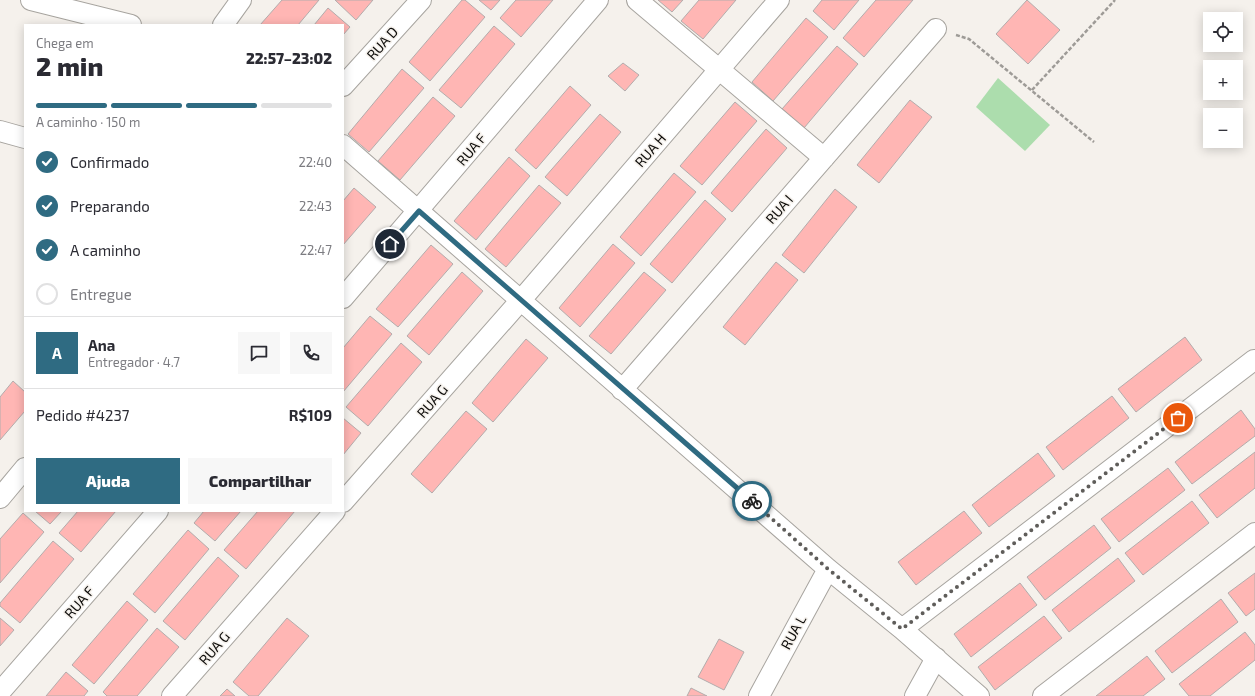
<!DOCTYPE html>
<html lang="pt">
<head>
<meta charset="utf-8">
<style>
  body { margin:0; font-family:"Exo 2",sans-serif; background:#f7f7f7; color:#2b2b33; height:100vh; display:flex; flex-direction:column; font-size:15px; white-space:nowrap }
  * { box-sizing:border-box; margin:0 }
  p { font-size:13px; color:#7c7c81 }
  .icon { flex:none; width:22px; height:22px; fill:none; stroke:currentColor; stroke-width:2; stroke-linecap:round; stroke-linejoin:round }
  .map { position:relative; flex:1; overflow:hidden }
  .side { position:absolute; left:24px; top:24px; width:320px; height:488px; display:flex; flex-direction:column; background:#fff; border-radius:0px; box-shadow:0 2px 10px #0003 }
  .side>* { flex:none }
  .fabs { position:absolute; left:1203px; top:12px; display:grid; gap:8px }
  .fabs a { display:grid; place-items:center; width:40px; height:40px; border-radius:0px; background:#fff; box-shadow:0 2px 10px #0003; font-size:20px }
  .pin { position:absolute; display:grid; place-items:center; width:34px; height:34px; color:#fff; margin:-17px; border:2px solid #fff; border-radius:50%; box-shadow:0 1px 4px #0007 }
  .courier { position:absolute; display:grid; place-items:center; width:40px; height:40px; margin:-20px; border:3px solid #2f6b82; border-radius:50%; background:#fff; color:#222; box-shadow:0 1px 5px #0007 }
  .summary em { font-style:normal; font-weight:800 }
  .summary div { display:flex; flex-direction:column-reverse }
  .summary { display:flex; align-items:center; justify-content:space-between; height:68px; padding:0 12px }
  h1 { font-size:26px; font-weight:800; line-height:30px }
  .bar { display:grid; grid-template-columns:repeat(4,1fr); gap:6px 4px; align-content:center; height:48px; padding:0 12px }
  .bar i { height:5px; border-radius:3px; background:#e1e1e2 }
  .bar .active { background:#2f6b82 }
  .bar p { grid-column:span 4 }
  .line { display:flex; align-items:center; gap:10px; padding:0 12px; border-top:1px solid #e1e1e2 }
  .line div { flex:1 }
  .round { display:grid; place-items:center; flex:none; width:42px; height:42px; border-radius:0px; background:#f7f7f7 }
  ol { padding:0 12px; list-style:none }
  li { display:flex; align-items:center; gap:12px; height:44px }
  li p { margin-inline-start:auto }
  li .icon { padding:4px; border-radius:50%; background:#2f6b82; color:#fff; stroke-width:4 }
  li:last-child { color:#7c7c81 }
  li i { width:22px; height:22px; border:2px solid #e1e1e2; border-radius:50% }
  .action { display:flex; gap:8px; margin-top:auto; padding:8px 12px }
  .action a { flex:1; height:46px; border-radius:0px; background:#2f6b82; color:#fff; font-size:16px; font-weight:800; line-height:46px; text-align:center }
  .action a+a { background:#f7f7f7; color:#2b2b33 }
  .map>svg:first-child { display:block }
  .green { fill:#acddad }
  .building { fill:#ffb6b4; stroke:#b3acac }
  .lines { fill:none; stroke-linecap:round; stroke-linejoin:round }
  .street-casing { stroke:#a7a49f; stroke-width:22 }
  .path { stroke:#9e9b97; stroke-width:2.5; stroke-dasharray:4 2; stroke-linecap:butt }
  .street { stroke:#fff; stroke-width:20 }
  .done { stroke:#5f5d5a; stroke-width:4; stroke-dasharray:0 7.2 }
  .route { stroke:#2f6b82; stroke-width:5 }
  .labels { text-anchor:middle; dominant-baseline:central; stroke-width:3; stroke-linejoin:round; paint-order:stroke }
  .street-label { font-size:14px; fill:#0e0d0b; stroke:#f5f1ec }
</style>
</head>
<body>
<div class="map">
<svg width="1255" height="696" viewBox="0 0 1255 696">
  <rect width="100%" height="100%" fill="#f5f1ec"/>
  <path class="green" d="M998 78 1050 125 1025 151 976 107Z"/>
  <path class="building" d="M282 0H319L298 25H260Z
    M335 0H373L356 20Z
    M462 0H465L485 17 430 81 409 62Z
    M479 0H500L491 10Z
    M516 0H553L521 37 500 18Z
    M658 0H683L672 12Z
    M699 0H736L703 39 681 21Z
    M822 0H859L834 30 813 11Z
    M876 0H913L864 57 843 38Z
    M1027 0 1060 30 1028 64 996 34Z
    M328 8 350 27 343 35V25H314Z
    M806 18 828 37 773 101 752 82Z
    M494 26 515 44 461 108 439 90Z
    M837 46 858 64 804 128 782 109Z
    M623 63 639 75 625 91 608 76Z
    M402 69 424 88 369 152 348 134Z
    M570 86 591 105 536 169 515 150Z
    M433 97 455 116 400 180 378 161Z
    M910 100 932 117 879 183 857 165Z
    M735 102 757 121 702 185 680 166Z
    M600 114 621 132 567 196 545 177Z
    M766 129 787 148 732 212 711 193Z
    M509 157 530 176 476 240 454 221Z
    M674 173 696 192 641 256 620 237Z
    M539 185 561 203 506 267 485 249Z
    M354 188 376 207 343 245V201Z
    M835 189 857 207 804 273 782 255Z
    M705 200 726 219 672 283 650 264Z
    M613 244 635 263 580 327 559 308Z
    M431 245 453 264 398 327 376 309Z
    M776 262 798 280 745 345 723 327Z
    M462 272 483 291 429 355 407 336Z
    M644 272 666 290 611 354 589 336Z
    M370 316 392 334 343 392V348Z
    M1185 337 1202 360 1136 412 1118 389Z
    M526 339 548 358 493 422 472 403Z
    M401 343 422 362 368 426 346 407Z
    M13 381 25 392V411L0 440V397Z
    M1112 396 1129 418 1063 470 1046 447Z
    M1241 410 1255 429V436L1192 484 1175 462Z
    M466 411 487 429 432 493 411 474Z
    M343 418 361 433 343 455Z
    M1255 452V488L1217 518 1199 495Z
    M1038 453 1055 476 989 527 972 505Z
    M1168 468 1185 490 1119 542 1101 519Z
    M1192 501 1209 523 1143 575 1125 553Z
    M35 511H62L50 524Z
    M78 511H116L81 552 59 533Z
    M204 511H241L215 541 194 523Z
    M258 511H295L246 569 224 550Z
    M964 511 982 533 916 585 898 562Z
    M23 513 44 532 0 583V539Z
    M1094 525 1111 548 1045 600 1027 577Z
    M188 530 209 549 155 613 133 594Z
    M53 541 74 559 20 623 0 606V603Z
    M218 557 239 576 185 640 163 621Z
    M1118 558 1135 581 1069 632 1052 610Z
    M1255 573V609L1246 616 1228 593Z
    M1020 583 1037 605 971 657 954 634Z
    M1221 599 1238 622 1172 673 1155 651Z
    M127 601 148 620 94 684 72 665Z
    M1044 616 1062 638 995 690 978 667Z
    M0 618 14 630 0 646Z
    M287 618 309 636 258 696H249L233 682Z
    M157 628 179 647 137 696H107L103 692Z
    M1245 632 1255 645V660L1210 696H1189L1179 684Z
    M719 639 744 652 724 690 698 677Z
    M1147 656 1165 679 1143 696H1096Z
    M66 672 88 691 84 696H46Z
    M691 688 707 696H687Z
    M227 689 235 696H220Z"/>
  <g class="lines">
    <g class="street-casing">
      <path id="street" d="M31 0 131 25
        M637 0 824 158
        M223 25 241 0
        M343 86 421 0
        M0 131 25 138
        M343 145 828 569 902 629 979 696
        M343 298 598 0
        M622 390 936 29
        M0 498 25 468
        M343 502 521 300 779 0
        M902 629 1254 360
        M0 692 158 511
        M172 696 335 511
        M759 696 828 569
        M915 696 936 658
        M1043 696 1255 533"/>
    </g>
    <path class="path" d="M956 35 969 39 1094 142
      M1032 90 1115 0"/>
    <use href="#street" class="street"/>
  </g>
  <g class="lines">
    <path class="done" d="M752 501 828 569 902 629 1178 418"/>
    <path class="route" d="M390 244 419 211 752 501"/>
  </g>
  <g class="labels">
    <g class="street-label">
      <text transform="translate(382 43) rotate(-48)">RUA D</text>
      <text transform="translate(471 149) rotate(-50)">RUA F</text>
      <text transform="translate(650 150) rotate(-49)">RUA H</text>
      <text transform="translate(779 209) rotate(-49)">RUA I</text>
      <text transform="translate(432 401) rotate(-49)">RUA G</text>
      <text transform="translate(79 602) rotate(-49)">RUA F</text>
      <text transform="translate(793 632) rotate(-61)">RUA L</text>
      <text transform="translate(214 648) rotate(-49)">RUA G</text>
    </g>
  </g>
</svg>
<div class="fabs">
<a><svg class="icon" aria-label="locate" viewBox="0 0 24 24"><circle cx="12" cy="12" r="6"/><path d="M12 2v4M12 18v4M2 12h4M18 12h4"/></svg></a>
<a>+</a>
<a>−</a>
</div>
<div class="pin" style="left:1178px;top:418px;background:#ea580c"><svg class="icon" aria-label="bag" viewBox="0 0 24 24"><path d="M5 8h14l-1 12H6zM9 8a3 3 0 0 1 6 0"/></svg></div>
<div class="pin" style="left:390px;top:244px;background:#1f2937"><svg class="icon" aria-label="home" viewBox="0 0 24 24"><path d="M3 11l9-7 9 7M6 9v11h12V9"/></svg></div>
<div class="courier" style="left:752px;top:501px"><svg class="icon" aria-label="bike" viewBox="0 0 24 24"><circle cx="6" cy="16" r="4"/><circle cx="18" cy="16" r="4"/><path d="M6 16l4-8h5l3 8M10 8l3 8H6M13 5h3"/></svg></div>
<section class="side">
<div class="summary"><div><h1>2 min</h1><p>Chega em</p></div><em>22:57–23:02</em></div>
<div class="bar"><i class="active"></i><i class="active"></i><i class="active"></i><i></i><p>A caminho · 150 m</p></div>
<ol>
<li><svg class="icon" aria-label="check" viewBox="0 0 24 24"><path d="M5 12l5 5 9-10"/></svg>Confirmado<p>22:40</p></li>
<li><svg class="icon" aria-label="check" viewBox="0 0 24 24"><path d="M5 12l5 5 9-10"/></svg>Preparando<p>22:43</p></li>
<li><svg class="icon" aria-label="check" viewBox="0 0 24 24"><path d="M5 12l5 5 9-10"/></svg>A caminho<p>22:47</p></li>
<li><i></i>Entregue</li>
</ol>
<div class="line" style="height:72px"><b class="round" style="background:#2f6b82;color:#fff">A</b><div><b>Ana</b><p>Entregador · 4.7</p></div><a class="round"><svg class="icon" aria-label="chat" viewBox="0 0 24 24"><path d="M4 5h16v11H9l-5 4z"/></svg></a><a class="round"><svg class="icon" aria-label="phone" viewBox="0 0 24 24"><path d="M5 4h4l2 5-3 2q2 4 5 5l2-3 5 2v4C11 20 4 13 5 4z"/></svg></a></div>
<div class="line" style="height:52px"><div>Pedido #4237</div><b>R$109</b></div>
<div class="action"><a>Ajuda</a><a>Compartilhar</a></div>
</section>
</div>
</body>
</html>
